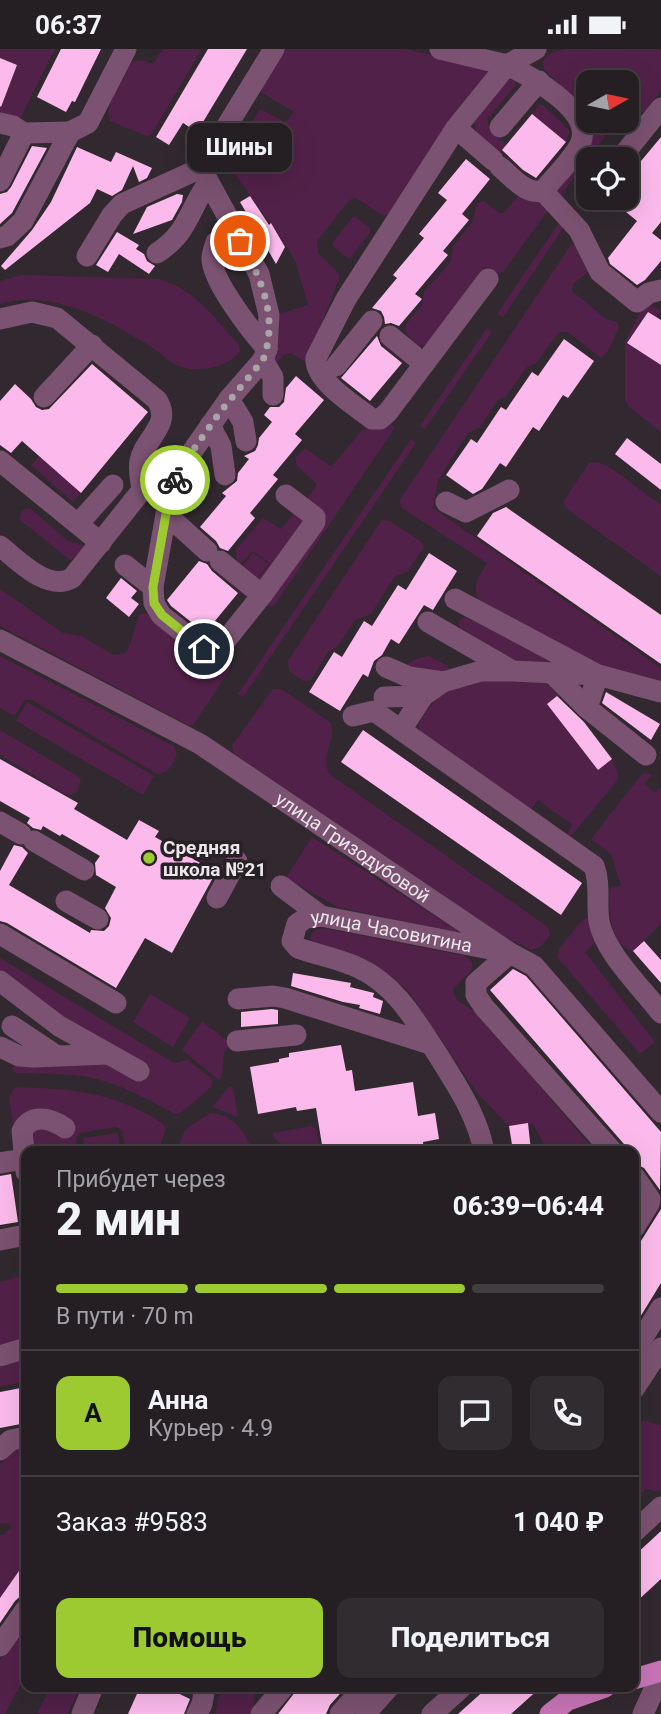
<!DOCTYPE html>
<html lang="ru">
<head>
<meta charset="utf-8">
<style>
  body { margin:0; font-family:Roboto,sans-serif; background:#312c30; color:#f1f3f6; height:100vh; display:flex; flex-direction:column; font-size:26px; white-space:nowrap }
  * { box-sizing:border-box; margin:0 }
  p { font-size:23px; color:#a3a2a6 }
  .icon { flex:none; width:38px; height:38px; fill:none; stroke:currentColor; stroke-width:2; stroke-linecap:round; stroke-linejoin:round }
  .map { position:relative; flex:1; overflow:hidden }
  .side { position:absolute; left:21px; top:1097px; width:618px; height:546px; display:flex; flex-direction:column; background:#251f23; border-radius:14px; box-shadow:0 7px 28px #0002,0 0 0 2px #423d41 }
  .side>* { flex:none }
  .needle { width:46px; rotate:81deg }
  .buttons { position:absolute; left:576px; top:21px; display:grid; gap:14px }
  .buttons a { display:grid; place-items:center; width:63px; height:63px; border-radius:14px; background:#251f23; box-shadow:0 7px 28px #0002,0 0 0 2px #423d41; font-size:35px }
  .pin { position:absolute; display:grid; place-items:center; width:60px; height:60px; color:#fff; margin:-30px; border:4px solid #fff; border-radius:50%; box-shadow:0 2px 7px #0007 }
  .courier { position:absolute; display:grid; place-items:center; width:70px; height:70px; margin:-35px; border:5px solid #9dca30; border-radius:50%; background:#fff; color:#222; box-shadow:0 2px 9px #0007 }
  .bubble { position:absolute; height:49px; border-radius:14px; background:#251f23; box-shadow:0 7px 28px #0002,0 0 0 2px #423d41; font-size:23px; font-weight:800; line-height:49px; text-align:center }
  .headline em { font-style:normal; font-weight:800 }
  .headline div { display:flex; flex-direction:column-reverse }
  .headline { display:flex; align-items:center; justify-content:space-between; height:119px; padding:0 35px }
  h1 { font-size:46px; font-weight:800; line-height:52px }
  .bar { display:grid; grid-template-columns:repeat(4,1fr); gap:10px 7px; align-content:center; height:84px; padding:0 35px }
  .bar i { height:9px; border-radius:5px; background:#423d41 }
  .bar .on { background:#9dca30 }
  .bar p { grid-column:span 4 }
  .line { display:flex; align-items:center; gap:18px; padding:0 35px; border-top:2px solid #423d41 }
  .line div { flex:1 }
  .round { display:grid; place-items:center; flex:none; width:74px; height:74px; border-radius:14px; background:#312c30 }
  .action { display:flex; gap:14px; margin-top:auto; padding:14px 35px }
  .action a { flex:1; height:80px; border-radius:14px; background:#9dca30; color:#111; font-size:28px; font-weight:800; line-height:80px; text-align:center }
  .action a+a { background:#312c30; color:#f1f3f6 }
  .status { display:flex; justify-content:space-between; align-items:center; height:49px; padding:0 35px; background:#251f23; direction:ltr }
  .status svg { height:19px; fill:currentColor }
  .map>svg:first-child { display:block }
  .green { fill:#522149 }
  .building { fill:#fbbaeb }
  .lines { fill:none; stroke-linecap:round; stroke-linejoin:round }
  .minor { stroke:#7b5271; stroke-width:21 }
  .major { stroke:#c774b6; stroke-width:21 }
  .done { stroke:#aaa4a9; stroke-width:7; stroke-dasharray:0 12.6 }
  .route { stroke:#9dca30; stroke-width:9 }
  .poi-dot { fill:#9dca30; stroke:#272025; stroke-width:2.5 }
  .labels { text-anchor:middle; dominant-baseline:central; stroke-width:7; stroke-linejoin:round; paint-order:stroke }
  .poi-label { font-size:19px; font-weight:bold; fill:#ebe6ea; stroke:#272025; text-anchor:start }
  .street-label { font-size:19px; fill:#ebe6ea; stroke:#272025 }
</style>
</head>
<body>
<div class="status"><b>06:37</b><svg viewBox="0 0 49 12"><path d="M0 12V9h3v3zM5 12V6h3v6zM10 12V3h3v9zM15 12V0h3v12zM26 1h20v11H26zM47 4h2v5h-2z"/></svg></div>
<div class="map">
<svg width="661" height="1665" viewBox="0 0 661 1665">
  <rect width="100%" height="100%" fill="#31292f"/>
  <path class="green" d="M0 0H55L21 68 16 70 0 66V43L10 34 17 16 0 9Z
    M163 0H202L151 86 147 87 110 72C103 58 124 27 130 13L142 11 153 15Z
    M282 0H406L486 19 490 24 389 166H382L356 149 349 151 317 192 318 204 339 225V230L306 314 292 304 285 305 278 312H274L277 266 308 256 296 214 288 199 233 123V104L260 60 283 72H287L294 63 259 42Z
    M563 0H658L661 2V42L644 63 627 64 626 33H588V65L544 20 543 12 549 5Z
    M507 30 515 32V37L488 69C486 81 498 88 506 95L499 104 476 83 474 68Z
    M539 56H543L570 82 566 93 532 65Z
    M591 72H617L560 147 555 142 592 91Z
    M523 146 540 150 549 160 503 223 497 224 486 218 482 220 434 287 425 296H418L406 284V275L422 256 424 243 451 212 453 198 473 172 477 154 484 152 499 164H504L517 148Z
    M353 168H356L370 179V183L351 209H347L333 197V193Z
    M561 171 566 175 503 268 497 265Z
    M578 195 588 212V223L573 235 572 242 606 270 617 273 619 278 608 302 601 309 568 283H559L536 314 527 318 506 347 498 351 480 378 468 384 438 431 433 459 661 619V634L607 619 481 553C470 539 479 528 487 514L402 459 399 452 571 196Z
    M22 226 158 230C195 239 214 269 239 296L240 302C228 319 195 325 176 316 167 311 159 303 150 297 108 271 51 239 0 255V232Z
    M648 254 661 262 656 268 647 263 627 294 661 316V383L629 358 625 351V293L642 259Z
    M487 279 492 283 425 380 420 377Z
    M391 373 394 380 274 557H268L266 555 319 474 305 453 316 437V434L297 417 295 409 305 399 330 417 333 416 362 381Z
    M411 390 416 394 243 648 238 645Z
    M39 407 81 444 73 453 31 416Z
    M597 413 608 417 661 456V527L568 461 563 453 589 414Z
    M30 459 68 492 89 498 70 511 20 471V465L24 460Z
    M296 462 311 470 263 538 258 530 269 516 268 513 253 502 240 515 237 511 236 501 263 469 281 480Z
    M382 471 389 472 422 493 424 498 407 523 395 527 371 565 355 571 337 598 328 603 311 631 303 632 289 622 288 612Z
    M253 504 268 515 255 532 240 520Z
    M0 540 63 584 81 587 114 606 125 604C134 593 133 578 140 565L148 564 231 613V619L193 676H188L0 577Z
    M462 569H467L553 612 555 615 518 613 511 609 462 580 459 577V572Z
    M0 607 174 697 177 706C172 716 169 725 157 725L32 651H25L16 665 12 666 0 659Z
    M429 607 448 617 449 622 432 625 406 616 418 609Z
    M481 631H540L547 635 559 646 547 655 598 721 612 710 618 725 617 732 572 786 566 787 573 776 538 751 530 762 420 686 419 674C437 645 447 638 481 631Z
    M273 640H281L331 674C336 695 320 703 329 725L548 878 550 886 541 897 532 901 507 889 234 705 232 696Z
    M27 653 154 727 143 746 16 672Z
    M0 681 79 728 81 732 77 743 71 746 65 745 0 706Z
    M647 724 652 726 644 734 654 744 661 738V875L633 902C610 898 609 859 609 840L621 836 611 805 591 790 642 725Z
    M312 788 458 882V884L338 858 286 829Z
    M587 869 590 870 594 895 585 903 655 993 640 1005 558 909 559 900 583 870Z
    M324 879 465 907 472 913V921L453 940C453 953 468 957 477 964L589 1095 593 1102H548L533 1075 509 1077 477 1044 409 943 391 927 364 909 314 893 310 889 315 881Z
    M0 909 174 1014 188 1011 213 1031 211 1038 182 1063 175 1065C146 1049 114 1032 82 1027 60 1024 37 1025 15 1024L12 1020 16 1015 99 1012 63 970 0 922Z
    M150 945 190 969 173 998 133 973Z
    M202 972 230 994 224 1004 222 1028 219 1031 182 1001Z
    M15 1038C72 1040 112 1042 162 1074L166 1080 158 1102H125L122 1081 116 1078 80 1084 76 1089 78 1102H29L19 1074 13 1075 9 1049Z
    M229 1038H233L238 1068 212 1058Z
    M210 1064C236 1066 242 1082 254 1102H176L185 1081Z
    M311 1077 316 1080 320 1102H282L281 1095 273 1088V1084Z
    M118 1084 120 1102H85L83 1089Z
    M26 1225V1289L0 1297V1233Z
    M26 1309V1332L0 1338V1318Z
    M646 1372 661 1376V1441L659 1443 646 1440 634 1452V1373Z
    M26 1398V1512L0 1549V1486H3L11 1478 9 1475 0 1474V1416L16 1400Z
    M26 1575V1625L5 1665H0V1611Z
    M50 1638H81L67 1665H37Z
    M221 1638H256L252 1665H215Z"/>
  <path class="building" d="M61 0H101L75 53 72 52 66 63 37 48Z
    M208 0H247L197 83 183 74 169 96 156 88Z
    M0 9 17 16 1 58 0 57Z
    M532 65 566 93 536 129 523 121 502 101Z
    M661 88V173L652 184 661 191V212L645 231 637 236 610 215 608 209 637 172 609 149H626V130Z
    M32 97 47 99 12 164 0 175V145L7 143 11 138Z
    M77 98 111 113 116 103 152 119 147 129 139 133 133 117 122 141 112 147 97 140 90 154 5 221 1 217 32 181 51 153Z
    M466 110 490 130 462 165 469 171 443 202 448 206 415 245 422 250 399 277 391 274 385 275 384 268 381 262 372 259 397 229 393 226 424 189 419 185 447 151 438 144Z
    M177 145 183 146 182 153 172 171 133 185 147 158Z
    M250 147 269 176 271 174 285 198 276 215 240 153Z
    M117 183 139 196 136 200 144 205 147 212 155 217 149 225 119 205 108 223 96 216Z
    M648 263 661 271V316L627 294Z
    M377 287 381 297 402 314 370 352 341 329Z
    M564 290 594 312 568 349 563 346 539 382 533 378 506 418 500 414 482 440 473 445 446 426 471 390 477 394 501 358 506 361 532 323 538 327Z
    M92 315 148 363 81 444 22 392 11 404 0 396V352L15 335 31 350 36 358 42 361 49 360Z
    M296 327 324 351 295 385 302 391 273 426 278 430 250 464 255 469 228 502 220 499 216 492 200 478 226 447 222 444 237 432 238 424 249 410 244 407 255 402 258 396 259 389 272 373 264 366 270 358H279L284 353 286 339Z
    M627 389 661 415V441L615 405Z
    M506 458 661 566V615L477 487 493 464Z
    M429 504 457 522 433 561 424 556 399 595 391 590 382 606 374 612 368 628 363 625 340 662 309 643 334 603 342 608 364 572 372 577 398 536 406 541Z
    M199 512 207 515 212 522 238 544 205 584 171 557 167 551Z
    M121 529 137 542 131 549 139 555 129 568 106 549Z
    M606 643 660 675 651 691 602 654Z
    M557 647 584 673 612 710 598 721 547 655Z
    M363 681 582 834 561 866 341 713Z
    M0 710 78 754 74 760 127 791 139 771 159 782 155 788 216 823 172 904 145 889 116 939 7 874 0 872V822L14 796 22 798 28 804 9 836 90 884 91 881 104 882 109 877 111 869 105 859 116 838 96 826 95 814 100 807 62 785 60 787 43 777 41 781 33 779 27 774 30 769 0 752Z
    M644 892 661 911V934L633 902Z
    M513 920 526 927 661 1083 660 1141 644 1119 634 1114V1102H630L490 941Z
    M293 924 351 934 350 938 374 944 373 948 383 952 380 965 359 959 360 956 343 953 291 937Z
    M272 960 278 961V975L241 978V963Z
    M341 996 346 1022 352 1021 355 1042 413 1033 418 1067 435 1064 439 1090 423 1093 424 1102H323L316 1059 297 1062 296 1058 258 1065 250 1018 279 1013V1010L289 1008V1004Z
    M528 1074 531 1102H513L509 1077Z
    M11 1125 18 1173 0 1176V1127Z
    M661 1160V1234L634 1278V1203Z
    M26 1338V1374L0 1379V1343Z
    M661 1482V1530L634 1555V1507Z
    M26 1512V1542L15 1552 0 1574V1549Z
    M140 1638H165L190 1650 184 1665H128Z
    M299 1638H346L330 1656 326 1665H278Z
    M488 1638H541L511 1665H458Z"/>
  <g class="lines">
    <g class="minor">
      <path d="M440 0 507 16 536 0"/>
      <path d="M0 74 13 77 24 84 70 83"/>
      <path d="M500 78 539 32"/>
      <path d="M456 79 346 250 316 309C314 332 356 357 372 370H380L388 363 488 230"/>
      <path d="M620 110 661 59"/>
      <path d="M493 111 456 79 507 16C530 27 588 59 582 89 580 104 553 129 543 142L579 181 600 223 637 253 649 244 661 241"/>
      <path d="M500 118C512 128 526 146 543 142"/>
      <path d="M201 119 259 225 269 266 267 300 263 311 229 350 189 407 171 442 166 465 153 538 154 554 161 566 204 600 222 596 262 546 220 512"/>
      <path d="M0 132 24 84"/>
      <path d="M0 189 7 187 23 172 70 83 88 74 126 0"/>
      <path d="M216 193C215 197 212 204 212 209 211 231 252 283 267 300"/>
      <path d="M157 204C189 183 188 162 208 134"/>
      <path d="M87 207 112 166 122 155 201 119 274 0"/>
      <path d="M0 270 32 263 57 269 157 351C173 376 144 389 140 412 138 421 141 432 142 441L72 529C48 543 19 512 0 497"/>
      <path d="M390 287 424 315"/>
      <path d="M263 311 273 328V346"/>
      <path d="M336 317 372 272"/>
      <path d="M44 348 92 296"/>
      <path d="M229 350 243 373 246 392"/>
      <path d="M210 376 221 397 225 426"/>
      <path d="M0 412 101 494"/>
      <path d="M446 453 466 463 509 441"/>
      <path d="M166 465 207 502"/>
      <path d="M78 475 113 436"/>
      <path d="M125 516 153 538"/>
      <path d="M262 546 315 473V468L286 446"/>
      <path d="M455 550 598 626 587 659 646 706"/>
      <path d="M428 573 511 621"/>
      <path id="s1" d="M0 591 200 695 510 904 534 917 661 1063"/>
      <path d="M386 618 409 628 443 633"/>
      <path d="M552 624 587 659"/>
      <path d="M384 648 423 647"/>
      <path d="M353 667 374 662 401 681 423 647 443 633 481 622H512L598 626 661 643"/>
      <path d="M401 681 594 817C601 836 596 853 599 872 604 903 642 939 661 964"/>
      <path d="M0 773 21 785"/>
      <path d="M34 792 84 821"/>
      <path d="M281 837 321 867"/>
      <path d="M217 849 237 812"/>
      <path d="M66 852 98 870"/>
      <path d="M0 885 116 954"/>
      <path d="M510 904 476 934V946L484 958 612 1102"/>
      <path d="M0 932 59 977 139 1022"/>
      <path d="M238 950 273 947 285 949 430 995"/>
      <path d="M12 977 57 1007"/>
      <path d="M237 992 296 986"/>
      <path d="M0 998 19 1007 34 1008 108 1005"/>
      <path id="s2" d="M484 1102C477 1066 457 1037 438 1006 416 973 397 937 359 919 340 910 318 906 298 899L292 892 297 875 306 869 321 867 500 902"/>
      <path d="M0 1114 24 1110"/>
      <path d="M26 1123 22 1082C31 1064 51 1069 65 1079"/>
      <path d="M634 1127 650 1150 649 1155 634 1179"/>
      <path d="M0 1191 26 1186"/>
      <path d="M634 1303 661 1259"/>
      <path d="M0 1307 26 1299"/>
      <path d="M634 1340 661 1299"/>
      <path d="M0 1401 11 1391 26 1388"/>
      <path d="M634 1483 661 1458"/>
      <path d="M0 1597 26 1560"/>
      <path d="M82 1665 93 1638"/>
      <path d="M197 1665 202 1655 205 1638"/>
      <path d="M261 1665 284 1638"/>
      <path d="M340 1665 364 1638"/>
      <path d="M365 1665 389 1638"/>
      <path d="M432 1665 462 1638"/>
      <path d="M643 1665 661 1625"/>
    </g>
    <path class="major" d="M634 1630 661 1622
      M550 1665 568 1651 605 1638"/>
  </g>
  <g class="lines">
    <path class="done" d="M175 431 189 407 220 363 263 311C279 268 261 229 240 192"/>
    <path class="route" d="M175 431 166 465 153 538 154 554 162 566 204 600"/>
  </g>
  <circle class="poi-dot" cx="149" cy="809" r="7"/>
  <g class="labels">
    <g class="poi-label">
      <text x="163" y="798">Средняя<tspan x="163" dy="22">школа №21</tspan></text>
    </g>
    <g class="street-label">
      <text stroke="none"><textPath href="#s1" startOffset="410">улица Гризодубовой</textPath></text>
      <text stroke="none"><textPath href="#s2" startOffset="415">улица Часовитина</textPath></text>
    </g>
  </g>
</svg>
<div class="buttons">
<a><svg class="needle" viewBox="-14 -14 28 28"><path d="M0-13l5 13h-10z" fill="#e53935"/><path d="M0 13l5-13h-10z" fill="#a3a2a6"/></svg></a>
<a><svg class="icon" aria-label="locate" viewBox="0 0 24 24"><circle cx="12" cy="12" r="6"/><path d="M12 2v4M12 18v4M2 12h4M18 12h4"/></svg></a>
</div>
<div class="pin" style="left:240px;top:192px;background:#ea580c"><svg class="icon" aria-label="bag" viewBox="0 0 24 24"><path d="M5 8h14l-1 12H6zM9 8a3 3 0 0 1 6 0"/></svg></div>
<div class="pin" style="left:204px;top:600px;background:#1f2937"><svg class="icon" aria-label="home" viewBox="0 0 24 24"><path d="M3 11l9-7 9 7M6 9v11h12V9"/></svg></div>
<div class="courier" style="left:175px;top:431px"><svg class="icon" aria-label="bike" viewBox="0 0 24 24"><circle cx="6" cy="16" r="4"/><circle cx="18" cy="16" r="4"/><path d="M6 16l4-8h5l3 8M10 8l3 8H6M13 5h3"/></svg></div>
<div class="bubble" style="left:187px;top:74px;width:105px">Шины</div>
<section class="side">
<div class="headline"><div><h1>2 мин</h1><p>Прибудет через</p></div><em>06:39–06:44</em></div>
<div class="bar"><i class="on"></i><i class="on"></i><i class="on"></i><i></i><p>В пути · 70 m</p></div>
<div class="line" style="height:126px"><b class="round" style="background:#9dca30;color:#111">А</b><div><b>Анна</b><p>Курьер · 4.9</p></div><a class="round"><svg class="icon" aria-label="chat" viewBox="0 0 24 24"><path d="M4 5h16v11H9l-5 4z"/></svg></a><a class="round"><svg class="icon" aria-label="phone" viewBox="0 0 24 24"><path d="M5 4h4l2 5-3 2q2 4 5 5l2-3 5 2v4C11 20 4 13 5 4z"/></svg></a></div>
<div class="line" style="height:91px"><div>Заказ #9583</div><b>1 040 ₽</b></div>
<div class="action"><a>Помощь</a><a>Поделиться</a></div>
</section>
</div>
</body>
</html>
